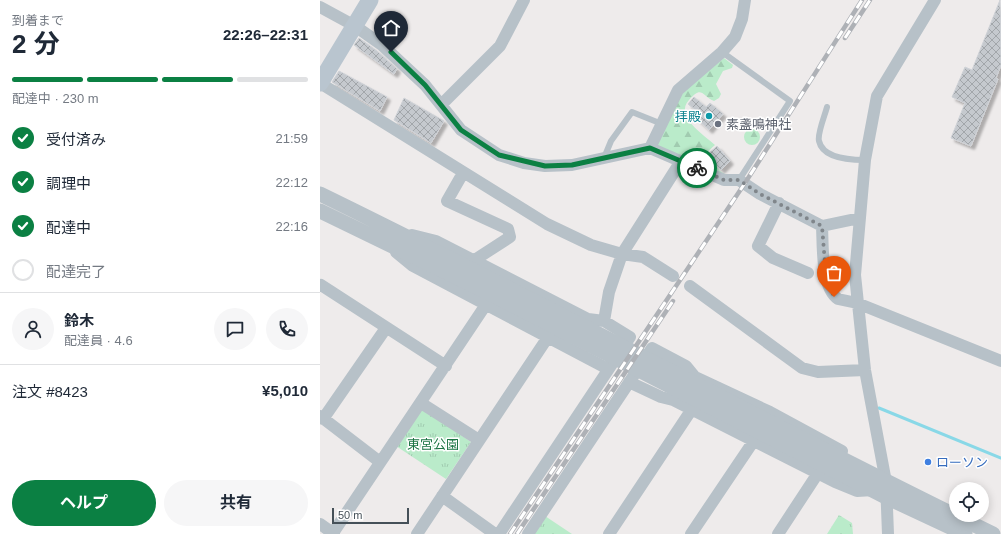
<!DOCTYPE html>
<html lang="ja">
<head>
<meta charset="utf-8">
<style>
  body { margin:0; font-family:Arial,"Noto Sans JP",sans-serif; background:#f6f6f7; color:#1f2937; height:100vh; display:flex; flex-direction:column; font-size:15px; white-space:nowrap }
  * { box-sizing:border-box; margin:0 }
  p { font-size:13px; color:#747a83 }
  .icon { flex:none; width:22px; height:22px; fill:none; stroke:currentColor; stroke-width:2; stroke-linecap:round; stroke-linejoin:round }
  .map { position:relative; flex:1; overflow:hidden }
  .drawer { display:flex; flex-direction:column; background:#fff; width:320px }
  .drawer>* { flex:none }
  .tools { position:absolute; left:629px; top:482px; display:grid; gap:8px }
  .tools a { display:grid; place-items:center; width:40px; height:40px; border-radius:50%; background:#fff; box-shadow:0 2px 10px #0003; font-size:20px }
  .scale { position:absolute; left:12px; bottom:10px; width:77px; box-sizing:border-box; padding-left:4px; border:2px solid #455058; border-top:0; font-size:11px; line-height:14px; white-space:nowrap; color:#455058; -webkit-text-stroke:3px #fff; paint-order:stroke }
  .pin { position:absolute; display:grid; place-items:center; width:34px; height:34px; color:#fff; margin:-41px -17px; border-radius:50% 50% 50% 0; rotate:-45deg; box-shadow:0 0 4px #0007 }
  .pin .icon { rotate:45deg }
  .courier { position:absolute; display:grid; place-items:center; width:40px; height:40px; margin:-20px; border:3px solid #0b8043; border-radius:50%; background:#fff; color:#222; box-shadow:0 1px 5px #0007 }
  .headline em { font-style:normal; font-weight:700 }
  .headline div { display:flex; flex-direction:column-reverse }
  .headline { display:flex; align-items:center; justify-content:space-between; height:68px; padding:0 12px }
  h1 { font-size:26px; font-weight:700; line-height:30px }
  .bar { display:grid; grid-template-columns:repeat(4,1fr); gap:6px 4px; align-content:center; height:48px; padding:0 12px }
  .bar i { height:5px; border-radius:3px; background:#e0e1e3 }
  .bar .on { background:#0b8043 }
  .bar p { grid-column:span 4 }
  .line { display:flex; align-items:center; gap:10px; padding:0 12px; border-top:1px solid #e0e1e3 }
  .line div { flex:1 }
  .round { display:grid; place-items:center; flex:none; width:42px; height:42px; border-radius:21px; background:#f6f6f7 }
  ol { padding:0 12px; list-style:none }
  li { display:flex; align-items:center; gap:12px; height:44px }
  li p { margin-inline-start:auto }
  li .icon { padding:4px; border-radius:50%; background:#0b8043; color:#fff; stroke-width:4 }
  li:last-child { color:#747a83 }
  li i { width:22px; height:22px; border:2px solid #e0e1e3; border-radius:50% }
  .button { display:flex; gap:8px; margin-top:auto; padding:8px 12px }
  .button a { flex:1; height:46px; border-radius:24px; background:#0b8043; color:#fff; font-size:16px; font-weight:700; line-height:46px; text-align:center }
  .button a+a { background:#f6f6f7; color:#1f2937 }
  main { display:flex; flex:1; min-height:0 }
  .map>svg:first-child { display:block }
  .forest { fill:url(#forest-firs) }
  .park { fill:url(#park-tufts) }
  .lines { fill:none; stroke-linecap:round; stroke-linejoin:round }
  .stream { stroke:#89d8e7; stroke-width:3 }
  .building { fill:url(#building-cross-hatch); stroke:#cfd2d7; filter:url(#shadow) }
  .service { stroke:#b7c1c8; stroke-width:6 }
  .minor { stroke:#b7c1c8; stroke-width:12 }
  .tertiary { stroke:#b7c1c8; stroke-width:15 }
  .secondary { stroke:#b9c5cf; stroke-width:17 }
  .rail-casing { stroke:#aeb1b6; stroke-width:4.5 }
  .rail { stroke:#fff; stroke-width:3; stroke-dasharray:9; stroke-linecap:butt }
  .done { stroke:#80868b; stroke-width:4; stroke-dasharray:0 7.2 }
  .route { stroke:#0b8043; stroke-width:5 }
  .culture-dot { fill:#0f9aa8; stroke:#fff; stroke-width:1.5 }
  .worship-dot { fill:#6b7280; stroke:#fff; stroke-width:1.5 }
  .shop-dot { fill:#3f7fe0; stroke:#fff; stroke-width:1.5 }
  .labels { text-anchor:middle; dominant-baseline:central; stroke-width:3; stroke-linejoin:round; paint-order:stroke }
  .culture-label { font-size:13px; fill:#0d838f; stroke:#fff; text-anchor:end }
  .worship-label { font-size:13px; fill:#5b616d; stroke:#fff; text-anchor:start }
  .park-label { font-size:13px; fill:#1a7442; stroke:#fff }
  .shop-label { font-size:13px; fill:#366cbe; stroke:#fff; text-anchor:start }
</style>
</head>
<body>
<main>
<section class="drawer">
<div class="headline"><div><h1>2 分</h1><p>到着まで</p></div><em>22:26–22:31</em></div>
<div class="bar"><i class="on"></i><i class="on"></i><i class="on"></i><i></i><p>配達中 · 230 m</p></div>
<ol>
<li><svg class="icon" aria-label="check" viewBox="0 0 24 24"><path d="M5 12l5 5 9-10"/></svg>受付済み<p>21:59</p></li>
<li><svg class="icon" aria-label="check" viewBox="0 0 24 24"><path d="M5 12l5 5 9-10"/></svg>調理中<p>22:12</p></li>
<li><svg class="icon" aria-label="check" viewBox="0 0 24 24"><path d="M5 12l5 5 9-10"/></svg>配達中<p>22:16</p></li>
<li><i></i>配達完了</li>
</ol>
<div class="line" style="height:72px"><a class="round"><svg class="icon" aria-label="person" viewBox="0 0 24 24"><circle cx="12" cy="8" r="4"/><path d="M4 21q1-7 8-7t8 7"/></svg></a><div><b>鈴木</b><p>配達員 · 4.6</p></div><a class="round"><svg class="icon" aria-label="chat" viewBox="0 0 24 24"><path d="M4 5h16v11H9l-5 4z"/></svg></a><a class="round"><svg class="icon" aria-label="phone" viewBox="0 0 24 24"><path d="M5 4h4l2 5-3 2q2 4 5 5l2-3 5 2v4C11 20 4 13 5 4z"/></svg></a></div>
<div class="line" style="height:52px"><div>注文 #8423</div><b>¥5,010</b></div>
<div class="button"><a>ヘルプ</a><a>共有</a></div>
</section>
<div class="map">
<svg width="681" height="534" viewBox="0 0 681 534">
  <defs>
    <pattern id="forest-firs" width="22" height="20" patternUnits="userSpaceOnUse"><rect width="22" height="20" fill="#baebca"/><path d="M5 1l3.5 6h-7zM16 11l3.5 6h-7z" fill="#a1cbb0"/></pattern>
    <pattern id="park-tufts" width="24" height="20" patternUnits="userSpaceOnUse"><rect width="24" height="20" fill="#baebca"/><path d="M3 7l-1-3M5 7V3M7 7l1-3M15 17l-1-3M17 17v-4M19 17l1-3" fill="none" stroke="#a1cbb0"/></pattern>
    <pattern id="building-cross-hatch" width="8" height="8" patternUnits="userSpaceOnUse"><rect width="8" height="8" fill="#c5c9ce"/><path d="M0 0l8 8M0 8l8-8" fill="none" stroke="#a2a6aa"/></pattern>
    <filter id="shadow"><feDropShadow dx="3.5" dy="3.5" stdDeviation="1" flood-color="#0004"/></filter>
  </defs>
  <rect width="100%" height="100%" fill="#eeebeb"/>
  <path class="forest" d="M404 58 413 65 412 68 403 71 396 84 401 94 399 98 394 101C381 95 382 85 369 100 354 116 384 135 395 145L385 154 400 171 408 176 336 145 362 91Z
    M424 137a8 8 0 1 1 16 0a8 8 0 1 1-16 0Z"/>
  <path class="park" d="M101 408 151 442 126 479 76 446Z
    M519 515 532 523 533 534H507Z
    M225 516 252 534H213Z"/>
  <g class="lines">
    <path class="stream" d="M559 408 681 458"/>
  </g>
  <path class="building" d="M680 0 681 65 676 78 678 79 651 146 631 138 645 103 632 97 645 67 652 70Z
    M39 38 57 51 77 69 74 74 34 45Z
    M19 71 67 97 60 111 12 82Z
    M374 97 386 107 390 103 403 114 389 130 376 118 380 114 368 104Z
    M84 98 124 121 111 143 74 120Z
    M397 146 410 161 401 170 387 155Z"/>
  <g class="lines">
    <path class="service" d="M402 52 470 101 419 180
      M507 107C505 115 497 134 499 141 503 159 531 160 545 160
      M284 158 291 141 312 112 342 124"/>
    <path class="minor" d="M0 7 35 26 62 45 105 85 141 130 179 155 204 163 225 166 252 165 330 148 404 180H419L440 194 502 226C503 245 501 288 518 299L537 303 681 361
      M0 83 227 224 271 245 302 254 323 257 353 276
      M121 105 180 46 204 0
      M330 148 358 90 402 52 415 37 422 19 425 0
      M143 173 127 201 188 229 190 237 153 261
      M459 203 438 246 453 258 488 273
      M502 226 540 218
      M92 235 116 241 268 319 284 321 310 337 179 534
      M76 252 93 266 288 369
      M0 286 1 285 126 366
      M370 286 482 368 498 372 545 370
      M284 321 289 292 302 254 361 161
      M309 382 341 397 353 400 515 482 537 491 553 490
      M101 403 159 440
      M0 416 60 462
      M3 419 66 328
      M122 496 175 534
      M0 524 14 534
      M13 533 165 306
      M97 534 228 337
      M208 534 332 348 366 366 375 377 450 412 522 451
      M289 534 372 409
      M371 534 437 436
      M458 534 498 473
      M568 534 566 482 545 370 535 275 545 160 557 96 615 0"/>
    <path class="tertiary" d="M0 194C226 304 447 424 673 534
      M0 211 157 287 568 498 645 534"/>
    <path class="secondary" d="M0 83 50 0"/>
    <g class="rail-casing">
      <path id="rail" d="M525 38 550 0
        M190 534 425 183 542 0
        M197 534 353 301"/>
    </g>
    <use href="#rail" class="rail"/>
  </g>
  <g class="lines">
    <path class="done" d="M377 168 404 180H419L440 194 502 226 506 276 514 297"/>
    <path class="route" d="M71 52 105 85 141 130 179 155 225 166 252 165 330 148 377 168"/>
  </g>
  <circle class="culture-dot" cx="389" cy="116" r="4"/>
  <circle class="worship-dot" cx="398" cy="124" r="4"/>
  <circle class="shop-dot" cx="608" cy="462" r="4"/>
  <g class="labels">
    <g class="culture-label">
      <text x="381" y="116">拝殿</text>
    </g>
    <g class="worship-label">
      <text x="406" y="124">素盞鳴神社</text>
    </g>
    <g class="park-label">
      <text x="113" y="444">東宮公園</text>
    </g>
    <g class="shop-label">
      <text x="616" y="462">ローソン</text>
    </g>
  </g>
</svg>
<div class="tools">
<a><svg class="icon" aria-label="locate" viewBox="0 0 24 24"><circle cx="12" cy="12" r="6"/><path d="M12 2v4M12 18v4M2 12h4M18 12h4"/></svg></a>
</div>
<div class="scale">50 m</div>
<div class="pin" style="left:514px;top:297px;background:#ea580c"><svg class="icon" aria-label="bag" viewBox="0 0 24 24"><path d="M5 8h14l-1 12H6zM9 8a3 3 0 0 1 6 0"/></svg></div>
<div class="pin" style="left:71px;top:52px;background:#1f2937"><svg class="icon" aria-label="home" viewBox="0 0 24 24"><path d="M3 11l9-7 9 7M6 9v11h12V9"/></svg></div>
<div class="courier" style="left:377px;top:168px"><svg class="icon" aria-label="bike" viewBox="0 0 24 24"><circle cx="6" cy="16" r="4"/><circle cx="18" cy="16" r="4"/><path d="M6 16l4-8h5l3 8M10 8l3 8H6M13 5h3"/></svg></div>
</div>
</main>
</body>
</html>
